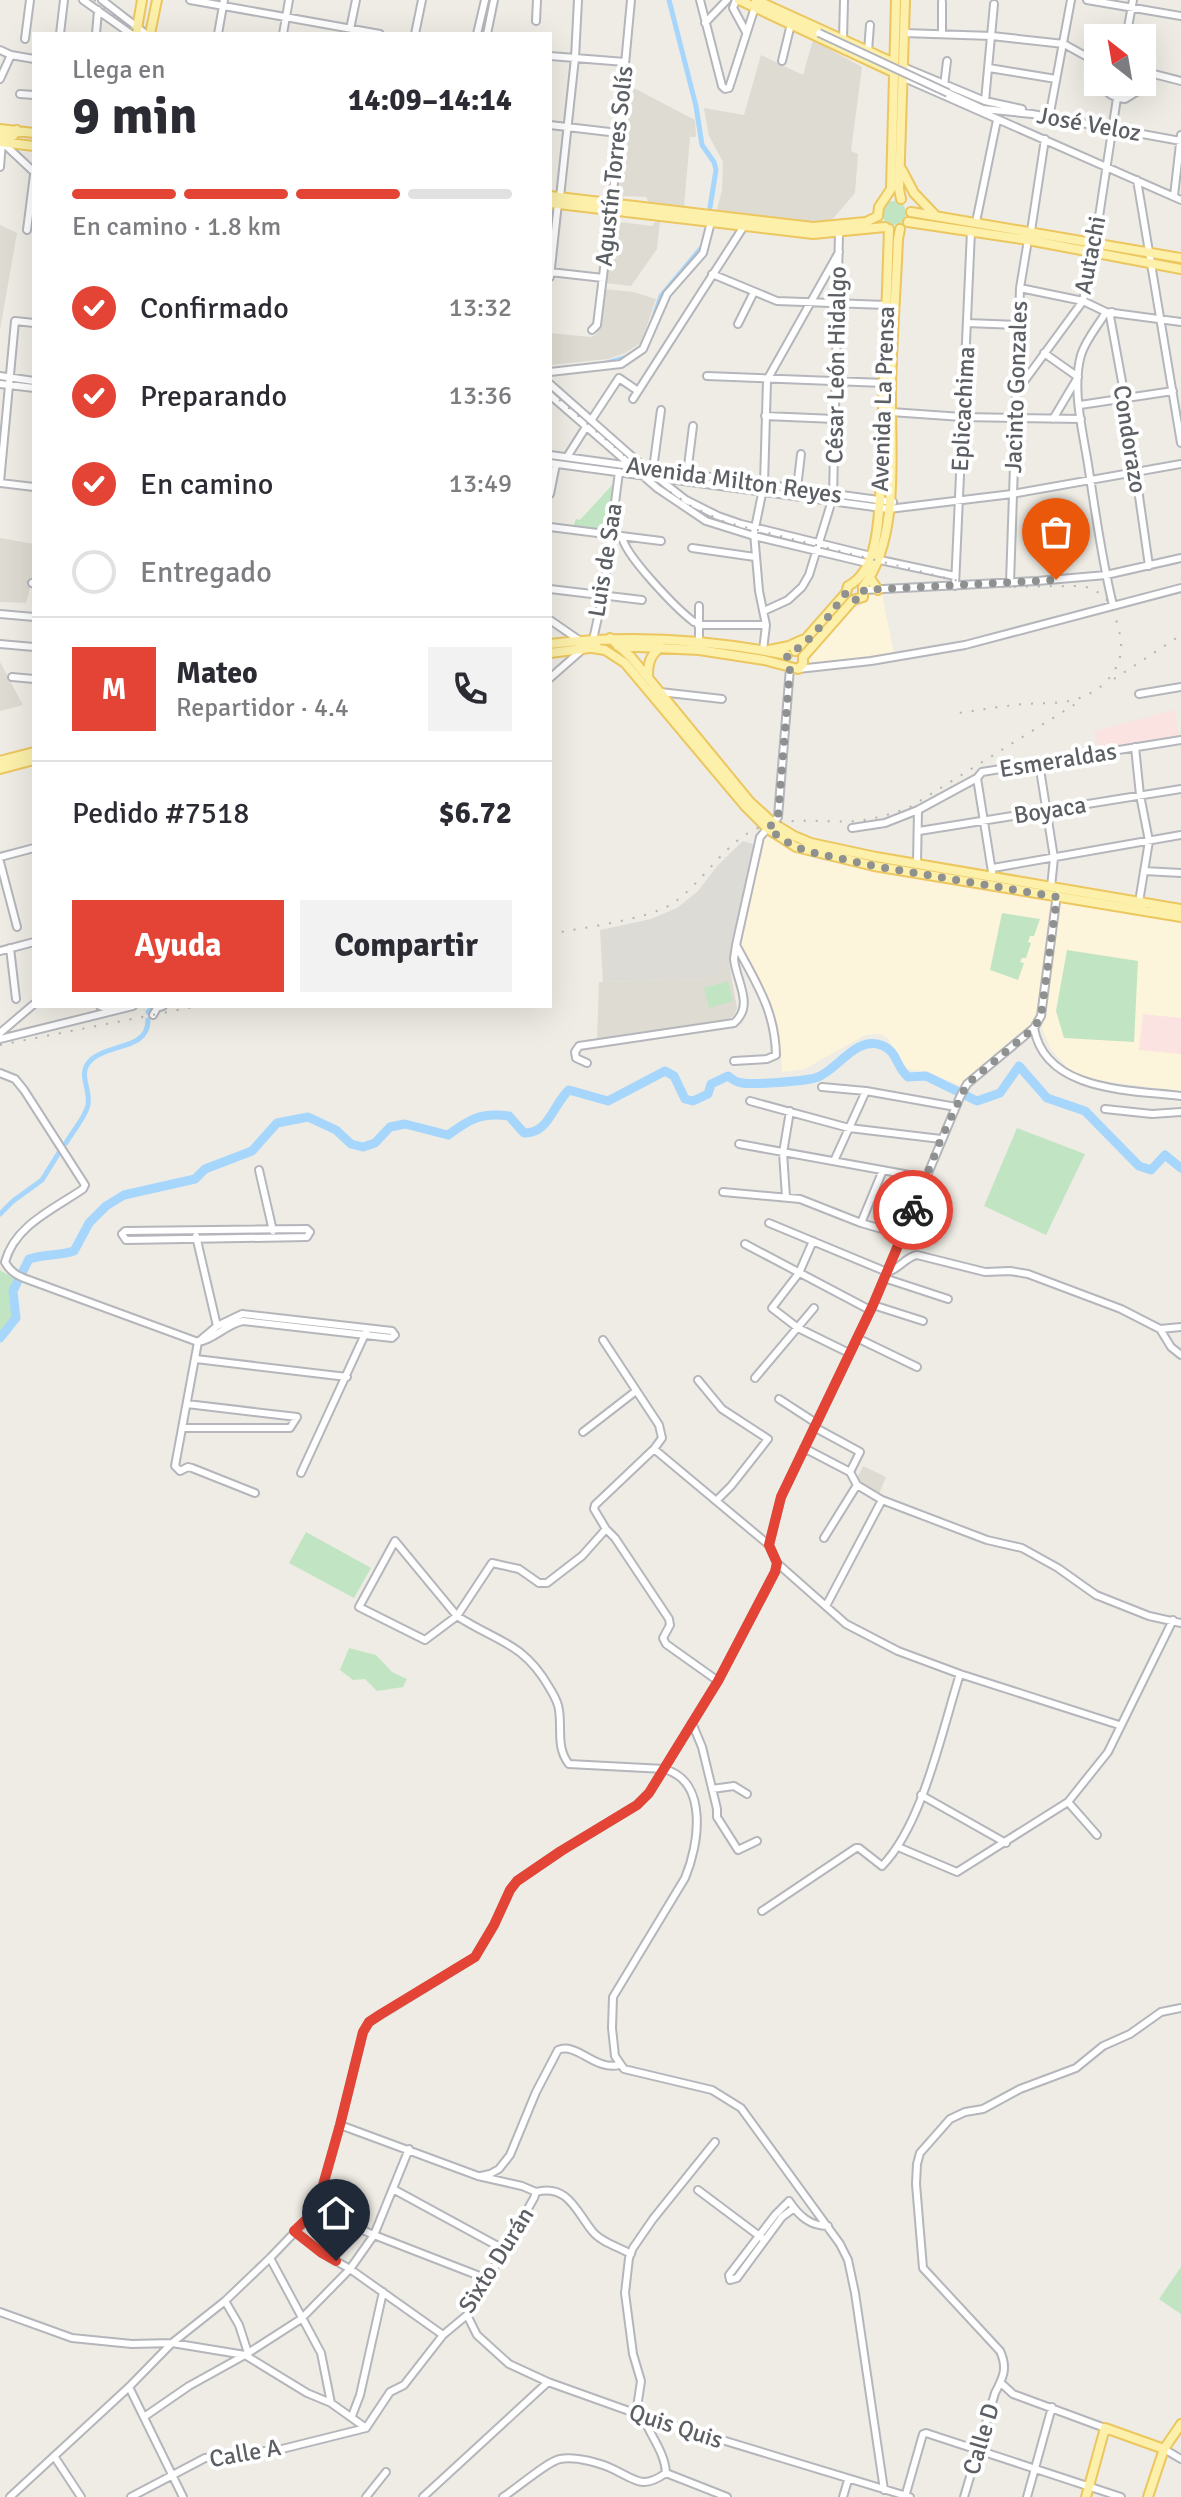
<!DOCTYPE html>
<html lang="es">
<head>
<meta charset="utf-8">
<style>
  body { margin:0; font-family:Signika,sans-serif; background:#f2f2f3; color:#2b2b33; height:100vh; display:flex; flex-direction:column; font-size:30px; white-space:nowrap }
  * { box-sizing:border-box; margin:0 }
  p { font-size:26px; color:#7c7c81 }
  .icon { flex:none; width:44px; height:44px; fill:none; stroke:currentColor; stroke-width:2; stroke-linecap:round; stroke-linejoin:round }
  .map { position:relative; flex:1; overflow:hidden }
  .side { position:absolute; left:32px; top:32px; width:520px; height:976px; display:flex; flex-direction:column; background:#fff; border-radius:0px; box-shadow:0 8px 32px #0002 }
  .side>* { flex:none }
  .needle { width:52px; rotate:329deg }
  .controls { position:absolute; left:1084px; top:24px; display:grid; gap:16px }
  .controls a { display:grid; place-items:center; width:72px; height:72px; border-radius:0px; background:#fff; box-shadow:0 8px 32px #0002; font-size:40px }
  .pin { position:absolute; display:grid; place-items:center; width:68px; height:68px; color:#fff; margin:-82px -34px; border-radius:50% 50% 50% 0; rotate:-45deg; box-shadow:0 0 8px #0007 }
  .pin .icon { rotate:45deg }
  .courier { position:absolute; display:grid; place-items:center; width:80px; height:80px; margin:-40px; border:6px solid #e34435; border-radius:50%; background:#fff; color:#222; box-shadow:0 2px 10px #0007 }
  .head em { font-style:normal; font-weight:700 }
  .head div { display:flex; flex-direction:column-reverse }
  .head { display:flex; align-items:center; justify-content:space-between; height:136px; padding:0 40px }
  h1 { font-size:52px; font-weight:700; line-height:60px }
  .bar { display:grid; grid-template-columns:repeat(4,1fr); gap:12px 8px; align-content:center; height:96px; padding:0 40px }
  .bar i { height:10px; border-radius:6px; background:#e1e1e2 }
  .bar .on { background:#e34435 }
  .bar p { grid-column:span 4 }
  .line { display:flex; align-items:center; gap:20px; padding:0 40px; border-top:2px solid #e1e1e2 }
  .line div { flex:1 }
  .round { display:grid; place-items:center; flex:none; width:84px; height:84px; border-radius:0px; background:#f2f2f3 }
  ol { padding:0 40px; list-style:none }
  li { display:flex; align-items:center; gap:24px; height:88px }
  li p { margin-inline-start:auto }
  li .icon { padding:8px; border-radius:50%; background:#e34435; color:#fff; stroke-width:4 }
  li:last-child { color:#7c7c81 }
  li i { width:44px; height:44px; border:4px solid #e1e1e2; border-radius:50% }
  .button { display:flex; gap:16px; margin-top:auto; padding:16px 40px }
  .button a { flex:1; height:92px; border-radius:0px; background:#e34435; color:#fff; font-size:32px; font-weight:700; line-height:92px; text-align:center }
  .button a+a { background:#f2f2f3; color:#2b2b33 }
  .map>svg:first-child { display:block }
  .commercial { fill:#fdf5db }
  .industrial { fill:#dddbd6 }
  .education { fill:#dedbd2 }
  .medical { fill:#fae3e1 }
  .green { fill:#c1e5c2 }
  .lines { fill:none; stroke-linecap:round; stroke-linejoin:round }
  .canal { stroke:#a6d6fc; stroke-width:5 }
  .river { stroke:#a6d6fc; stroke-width:9 }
  .minor-casing { stroke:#b4b6bb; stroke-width:10 }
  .major-casing { stroke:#ecc65f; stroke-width:12 }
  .minor { stroke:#fff; stroke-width:6 }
  .major { stroke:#fcf0ab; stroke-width:8 }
  .rail { stroke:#b3b4b4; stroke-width:2; stroke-dasharray:2 10; stroke-linecap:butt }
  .minor-bridge-casing { stroke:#b4b6bb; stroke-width:10; stroke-linecap:butt }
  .minor-bridge { stroke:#fff; stroke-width:6 }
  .done { stroke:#8f9191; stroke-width:8; stroke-dasharray:0 14.4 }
  .route { stroke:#e34435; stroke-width:10 }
  .labels { text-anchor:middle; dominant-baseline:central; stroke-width:8; stroke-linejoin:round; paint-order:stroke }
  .street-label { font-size:24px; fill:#5c6064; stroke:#fff }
</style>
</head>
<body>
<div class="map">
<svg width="1181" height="2497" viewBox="0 0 1181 2497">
  <rect width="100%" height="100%" fill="#eeece4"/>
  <path class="commercial" d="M869 594 882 595 894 654 808 666 809 657 850 609 862 605Z
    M766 836 815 859 1054 900 1038 1014 1031 1024 961 1086 928 1072 902 1068 888 1038 881 1034 865 1035 805 1069 782 1072 779 1031 770 1001 742 945 744 927 763 839Z
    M1060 902 1181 923V1091L1094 1080 1069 1070 1051 1049 1042 1028Z"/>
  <path class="industrial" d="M743 841 753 844 754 851 729 963 709 979 603 982 600 930 651 919 677 908 698 891 718 865Z"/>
  <path class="education" d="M813 40 862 67 851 151 858 154 855 193 831 221 814 222 717 210 722 190 723 162 709 136 704 108 744 115 761 55 803 75Z
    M628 85 695 120 696 137H690L684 206 649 203 646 197 625 196 623 198H615Z
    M613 215H618L620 222 652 226 656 221H660L657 249 631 286 605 283Z
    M0 225 17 233 0 330Z
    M604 289 634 292 656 299 641 343 625 353 608 359 550 365V333L591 337 597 334Z
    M0 538 34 544V573L26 603 0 602Z
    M0 662 23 705 0 711Z
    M729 963 737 1008 734 1015 728 1020 597 1040 599 982 709 979Z
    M863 1466 886 1477 878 1496 856 1481Z"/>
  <path class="medical" d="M1174 710 1179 737 1098 748 1094 731Z
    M1143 1014 1181 1018V1054L1139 1050Z"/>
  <path class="green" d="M882 213a12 12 0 1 1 24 0a12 12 0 1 1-24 0Z
    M613 484 608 532 573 527 576 519 580 520Z
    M1002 913 1040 919 1034 936H1030L1028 942 1031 943 1026 958H1022L1020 962 1024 963 1018 980 990 970Z
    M1067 950 1138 961 1134 1042 1064 1038 1056 1011Z
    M728 981 733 1001 709 1008 704 988Z
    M1017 1128 1085 1154 1046 1235 984 1206Z
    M0 1270 18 1281 10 1293 16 1317 0 1335Z
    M306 1532 371 1568 354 1598 289 1563Z
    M349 1648 376 1655 392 1672 407 1679 403 1687 377 1691 365 1679 353 1680 340 1670Z
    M1181 2267V2314L1159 2299Z"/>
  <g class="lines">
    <path class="canal" d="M669 0 696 106 702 145 714 162 716 170 710 207
      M654 317 661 296 702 247
      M607 363 628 357
      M148 1012 155 1006
      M66 1143C72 1132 85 1118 88 1105 91 1088 76 1073 92 1059 110 1043 148 1050 148 1020
      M0 1214 13 1201 42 1180 60 1151"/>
    <path class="river" d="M0 1338 16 1318 13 1291 29 1259C44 1254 59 1256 74 1251L89 1223 106 1206 124 1195 195 1179 205 1169 252 1151 277 1123 308 1117 336 1130 351 1144 363 1147 375 1143 390 1127 405 1124 448 1135C470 1119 481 1112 509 1116L524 1133C549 1134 553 1104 569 1090L608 1101 665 1071 674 1076 685 1099 693 1101 708 1094 711 1084 728 1076C731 1078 734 1081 738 1082 748 1086 808 1081 818 1077 839 1068 856 1036 881 1045 897 1050 896 1067 908 1077L926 1076 977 1101 1000 1093 1019 1066 1047 1098 1085 1111 1139 1166 1151 1170 1165 1155 1181 1168"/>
    <g class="minor-casing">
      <path id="minor" d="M83 0 131 34
        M102 0 146 34
        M190 0 380 34
        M700 0 722 86 725 89 729 88 755 7
        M736 0 733 8 746 32
        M1087 0 1181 16
        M536 21 537 0
        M705 23 727 0
        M904 33 992 36 1064 44 1098 63
        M60 34 64 0
        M96 34 98 10
        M218 34 224 0
        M283 34 289 0
        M349 34 356 0
        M415 34 422 0
        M477 34 485 0
        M487 34 494 0
        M942 34V2
        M1126 38 1133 0
        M25 39 30 0
        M843 40 844 0
        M0 50 11 55 34 59
        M868 51 870 25
        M550 56 625 62
        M782 61 791 24
        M901 66 985 101 1022 109
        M989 68 1056 79
        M1142 71 1181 81
        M902 77 1181 200
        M0 79 11 55
        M1103 82C1105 94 1114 98 1125 99L1138 91 1141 82
        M944 86 947 61
        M948 93 985 110
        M20 94 34 95
        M985 101 994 4
        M983 109 1032 114 1181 141
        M1049 118 1071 0
        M550 125 618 133
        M2 142 34 172
        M0 167 2 142
        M1137 180 1181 443
        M1174 196 1181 135
        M560 197 575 58 578 0
        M976 222 997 120
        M27 230 34 175
        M1031 231 1045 139
        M550 272 603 278
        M712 274 777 301 886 305
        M550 277 558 203
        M1020 288 1083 301 1106 312 1181 322
        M1106 312C1098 326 1086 339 1081 355 1071 391 1084 435 1089 471 1096 516 1102 561 1113 605
        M1112 312 1110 316 1125 398 1149 566
        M967 323 1019 325
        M738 324 754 292
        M592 330 597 325 612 203 631 0
        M1044 353 1078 377
        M550 372 621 364 643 349 667 294 703 253 711 222
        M0 376 34 381
        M707 376 884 383
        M0 384 34 388
        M550 384 645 468 686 500 718 516 741 524 871 556
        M1017 391 1083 301 1095 243 1117 98
        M550 395 657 488 706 521 754 536 867 563
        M633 399 744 226
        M1080 405 1173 391
        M891 412 962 417 1081 419
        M765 416 835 419
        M592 419 619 378 638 391
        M1053 419 1078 377
        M550 455 631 466
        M567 457 586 427
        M550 463 889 509 1012 494 1181 464
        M646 468 893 502
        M653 469 661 410
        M687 474 693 426
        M0 482 15 321 34 323
        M0 483 34 487
        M797 488 801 454
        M550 494 556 464
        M550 527 661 541
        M622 536C624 555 678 610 694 622H698
        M692 548 755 557
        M880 560 955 576
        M32 583 34 584
        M1010 583 1020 288 1028 240
        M955 586 971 231
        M550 589 642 600
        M864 590 1037 581 1106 575 1181 558
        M699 606V641
        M764 611 788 600 802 587 809 575 833 497 839 233
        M0 614 34 617
        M550 620 579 640
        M698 625H766
        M0 644 34 647
        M592 644 603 595 619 472
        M763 650 766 625 759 591 754 533 764 484 767 380 839 252
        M798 669 871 661 965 645 1181 588
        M12 677 34 679
        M550 678 583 649
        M660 692 722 699
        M1139 694 1181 687
        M1135 747 1140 795 1149 841 1139 902
        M1039 763 1054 858 1051 887
        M977 778 992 872
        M852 828 885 823 918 810 977 778 982 772 1181 740
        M919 831 1181 789
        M0 857 34 848
        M0 862 17 927
        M917 863 918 810
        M993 868 1181 835
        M1144 871 1181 873
        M10 948 16 999
        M0 951 34 942
        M100 1006 112 1011
        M153 1015 157 1008 163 1006
        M1034 1028C1045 1092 1131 1090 1181 1096
        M0 1033 34 1004
        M0 1039 133 1006
        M734 1061 767 1059 776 1055C775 1010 756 983 736 945
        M587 1063 576 1058 575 1052 579 1046 734 1023C755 1005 736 981 734 959 734 958 736 946 736 945L760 837 778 817 790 668
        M0 1073 15 1079 24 1090 85 1185 83 1189C54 1209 15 1225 5 1262 11 1273 18 1276 29 1280L198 1342
        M822 1087 866 1091 956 1107
        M750 1101 849 1128 941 1139
        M1105 1109 1152 1114 1181 1112
        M739 1144 926 1178
        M834 1161 866 1091
        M259 1170 273 1231
        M723 1192 800 1199 861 1223 903 1235
        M786 1197 783 1153 790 1111
        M769 1223 887 1272C899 1270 905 1257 917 1255L985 1272 1010 1271 1028 1274 1121 1309 1160 1329 1171 1347 1181 1355
        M861 1223 883 1170
        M122 1234 126 1240 307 1237 310 1232
        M122 1234 125 1231 307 1229 310 1232
        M196 1236 217 1326
        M813 1241 799 1273 772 1308 798 1328 849 1353
        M745 1244 870 1310
        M884 1278 948 1299
        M873 1305 923 1321
        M1160 1329 1181 1327
        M857 1338 917 1367
        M603 1340 659 1425 662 1438 654 1449 595 1505 594 1509 606 1529
        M198 1342 175 1466 180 1471 188 1467 192 1468 255 1493
        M198 1342 217 1326 242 1314 392 1331 395 1335
        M198 1342C214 1340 226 1324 243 1321L392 1338 395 1335
        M196 1359 347 1377
        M755 1378 814 1308
        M698 1380 722 1409 768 1439 731 1486 716 1501
        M779 1399 816 1423
        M814 1427 860 1452 850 1472
        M183 1428H290L297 1417 187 1404
        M583 1432 636 1391
        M804 1448 850 1472 857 1485 882 1500 987 1540 1022 1548 1058 1568 1096 1595 1149 1616 1181 1623
        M654 1449 769 1545
        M301 1473 366 1332
        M824 1538 857 1485
        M777 1563 846 1624 898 1651 960 1674 1119 1725
        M826 1606 882 1500
        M718 1681 666 1644 663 1638 670 1625 669 1619 615 1538 606 1529 582 1556 547 1583H539L519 1569 492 1563 457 1616 395 1541 359 1607 425 1640 457 1616C497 1642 523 1642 549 1687 553 1694 558 1701 559 1710 562 1729 556 1748 569 1764L664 1769C709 1781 699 1845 685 1878L613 1997 612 2028 615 2056 624 2069 712 2090 741 2108 840 2244 848 2260 855 2293 884 2490
        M692 1723 702 1747 717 1809V1817L738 1850 757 1841
        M712 1789 734 1786 747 1794
        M921 1795 1006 1843
        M1068 1802 1097 1835
        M898 1847 957 1872 1068 1802 1108 1752 1173 1620
        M762 1911 856 1848H859L882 1866C923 1824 942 1730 960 1674
        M340 2125 478 2176 522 2186 536 2192 534 2198 467 2315 443 2335 404 2385 390 2392 366 2428
        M481 2176 490 2174 499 2169 510 2155 536 2092 558 2050C577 2042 595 2071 619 2065
        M393 2189 505 2250
        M698 2190 762 2238
        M536 2192C568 2183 577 2213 593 2232 601 2242 619 2247 631 2254
        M316 2210 374 2235 477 2275 486 2281
        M294 2231 322 2253 350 2269 443 2335
        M270 2258 321 2353 331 2403
        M730 2280 729 2275 775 2215 789 2201C799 2216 810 2226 828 2226
        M730 2280 737 2278 782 2217 794 2208
        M225 2301 239 2325 248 2353
        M0 2312 72 2338 132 2344 172 2343 245 2355 307 2393 331 2403 366 2428
        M467 2315 477 2335 509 2364 548 2382 643 2416 910 2497
        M1001 2383 1013 2394 1105 2428
        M129 2387 183 2497
        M636 2414 641 2381 633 2354 625 2293 629 2258 633 2248 653 2219 715 2142
        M352 2416 360 2395 383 2292
        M643 2416C650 2436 665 2452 666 2473
        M144 2417 189 2386 245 2355 301 2319 350 2269 374 2235 409 2149
        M1164 2449 1181 2459
        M54 2456 81 2497
        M666 2473 727 2497
        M10 2497 129 2387 172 2343 225 2301 270 2258 316 2210 340 2125 363 2032 369 2022 475 1957 494 1925 510 1890 517 1881 561 1851 637 1805 649 1793 718 1681 775 1572 777 1563 769 1545 781 1497 873 1305 960 1097 967 1084 1034 1028 1041 1016 1057 894
        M131 2497 205 2458 282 2449 366 2428
        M366 2497 386 2472
        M423 2497 548 2382
        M503 2497C516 2489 548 2461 560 2459 576 2456 601 2463 615 2470 637 2481 643 2489 666 2473
        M843 2497 848 2480
        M905 2497 923 2434 926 2433 1121 2497
        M964 2497 995 2393C1003 2378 1008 2368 1000 2351L923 2268 916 2184 917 2164 920 2153 950 2119 965 2112 983 2109 1020 2089 1076 2068 1103 2046 1130 2034 1161 2012 1181 2008
        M1027 2497 1052 2407"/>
    </g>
    <g class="major-casing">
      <path id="major" d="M739 0 895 73
        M756 0 894 63
        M136 34 142 0
        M150 34 157 0
        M0 129 34 133
        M0 136H13L17 130
        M0 142 34 146
        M902 170 914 193 936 216
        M550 196 813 227 866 222 878 216
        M901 199 899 189 905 0
        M550 203 813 234 885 227
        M911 212 1181 258
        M878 216 879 207 891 189 896 0
        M908 222 1028 240 1181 269
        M870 578 878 590
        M863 587C901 538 890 447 891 388 892 338 896 289 898 239L900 229
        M610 638 631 657 750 802 773 823 794 836 811 843 876 857 1181 909
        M550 644C630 634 708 639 787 655
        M618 646 699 650 764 660 798 669 803 664V657L853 600 863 597V587
        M592 648 605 650 625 663 745 806 768 829 796 847 874 866 1181 917
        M769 650 789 646 802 640
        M795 651 846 593 848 586C876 572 878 527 880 499L889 229
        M550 653 597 647
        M648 676C648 663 650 655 661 647
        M0 761 34 752
        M0 769 34 760
        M1086 2497 1105 2428 1164 2449
        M1148 2497 1164 2449 1181 2424"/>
    </g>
    <use href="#minor" class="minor"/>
    <use href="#major" class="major"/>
    <path class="rail" d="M94 0 138 34
      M550 392 657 483 691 506 725 522 982 587 1083 586C1109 594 1113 606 1119 631 1129 666 1103 694 1069 701 1054 704 1039 703 1025 704 1000 706 976 711 951 714
      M1114 679 1181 635
      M550 934C581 928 644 920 670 905 702 885 724 842 758 828 788 816 824 823 856 821 875 819 892 814 910 807L1077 703
      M0 1045 198 1006"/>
    <g class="minor-bridge-casing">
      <path id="minor-bridge" d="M819 33 948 93"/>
    </g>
    <use href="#minor-bridge" class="minor-bridge"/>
  </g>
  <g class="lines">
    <path class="done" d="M913 1210 941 1139 967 1084 1034 1028 1041 1016 1057 897 874 866 806 851 787 842 768 829 778 817 790 668 786 659 789 653C809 646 833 610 846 593L850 599 857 600 863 597 864 590 1056 580"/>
    <path class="route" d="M336 2261 322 2253 294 2231 316 2210 340 2125 363 2032 369 2022 381 2014 475 1957 494 1925 510 1890 517 1881 561 1851 637 1805 649 1793 718 1681 775 1572 777 1563 769 1545 781 1497 873 1305 913 1210"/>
  </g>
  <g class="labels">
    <g class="street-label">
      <text transform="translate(1089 124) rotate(10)">José Veloz</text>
      <text transform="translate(614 166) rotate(-84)">Agustín Torres Solís</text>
      <text transform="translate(1090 255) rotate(-79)">Autachi</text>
      <text transform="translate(836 365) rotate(-89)">César León Hidalgo</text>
      <text transform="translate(1016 387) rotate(-88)">Jacinto Gonzales</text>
      <text transform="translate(883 399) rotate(-88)">Avenida La Prensa</text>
      <text transform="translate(963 409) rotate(-87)">Eplicachima</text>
      <text transform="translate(1130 439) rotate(81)">Condorazo</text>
      <text transform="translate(734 480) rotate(8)">Avenida Milton Reyes</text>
      <text transform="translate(605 560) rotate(-81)">Luis de Saa</text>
      <text transform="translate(1058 760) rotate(-9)">Esmeraldas</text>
      <text transform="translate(1050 810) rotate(-9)">Boyaca</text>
      <text transform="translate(496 2260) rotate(-58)">Sixto Durán</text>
      <text transform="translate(676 2426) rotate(18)">Quis Quis</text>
      <text transform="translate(981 2439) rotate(-73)">Calle D</text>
      <text transform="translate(245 2453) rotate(-10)">Calle A</text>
    </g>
  </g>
</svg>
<div class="controls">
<a><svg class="needle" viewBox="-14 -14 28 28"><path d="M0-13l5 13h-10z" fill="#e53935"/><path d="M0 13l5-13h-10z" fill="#7c7c81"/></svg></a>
</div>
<div class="pin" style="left:1056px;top:580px;background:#ea580c"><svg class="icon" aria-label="bag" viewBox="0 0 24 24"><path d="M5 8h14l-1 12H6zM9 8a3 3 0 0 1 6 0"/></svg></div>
<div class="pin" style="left:336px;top:2261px;background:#1f2937"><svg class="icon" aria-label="home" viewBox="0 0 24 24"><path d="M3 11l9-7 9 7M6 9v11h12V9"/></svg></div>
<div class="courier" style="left:913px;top:1210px"><svg class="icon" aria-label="bike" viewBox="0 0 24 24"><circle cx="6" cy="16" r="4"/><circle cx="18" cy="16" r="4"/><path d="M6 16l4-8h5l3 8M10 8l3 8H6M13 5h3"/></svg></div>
<section class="side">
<div class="head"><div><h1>9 min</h1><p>Llega en</p></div><em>14:09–14:14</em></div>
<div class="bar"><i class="on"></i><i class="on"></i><i class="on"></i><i></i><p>En camino · 1.8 km</p></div>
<ol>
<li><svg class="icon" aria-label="check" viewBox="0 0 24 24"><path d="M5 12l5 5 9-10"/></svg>Confirmado<p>13:32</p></li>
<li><svg class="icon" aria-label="check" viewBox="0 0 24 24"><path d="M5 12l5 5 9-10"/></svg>Preparando<p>13:36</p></li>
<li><svg class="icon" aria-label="check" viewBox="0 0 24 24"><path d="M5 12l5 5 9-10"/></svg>En camino<p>13:49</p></li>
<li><i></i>Entregado</li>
</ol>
<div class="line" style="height:144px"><b class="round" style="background:#e34435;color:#fff">M</b><div><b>Mateo</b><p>Repartidor · 4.4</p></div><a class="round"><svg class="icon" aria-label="phone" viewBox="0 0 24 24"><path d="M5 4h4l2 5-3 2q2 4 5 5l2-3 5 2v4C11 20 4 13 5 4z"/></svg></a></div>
<div class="line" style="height:104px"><div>Pedido #7518</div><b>$6.72</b></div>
<div class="button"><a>Ayuda</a><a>Compartir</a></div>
</section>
</div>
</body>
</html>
